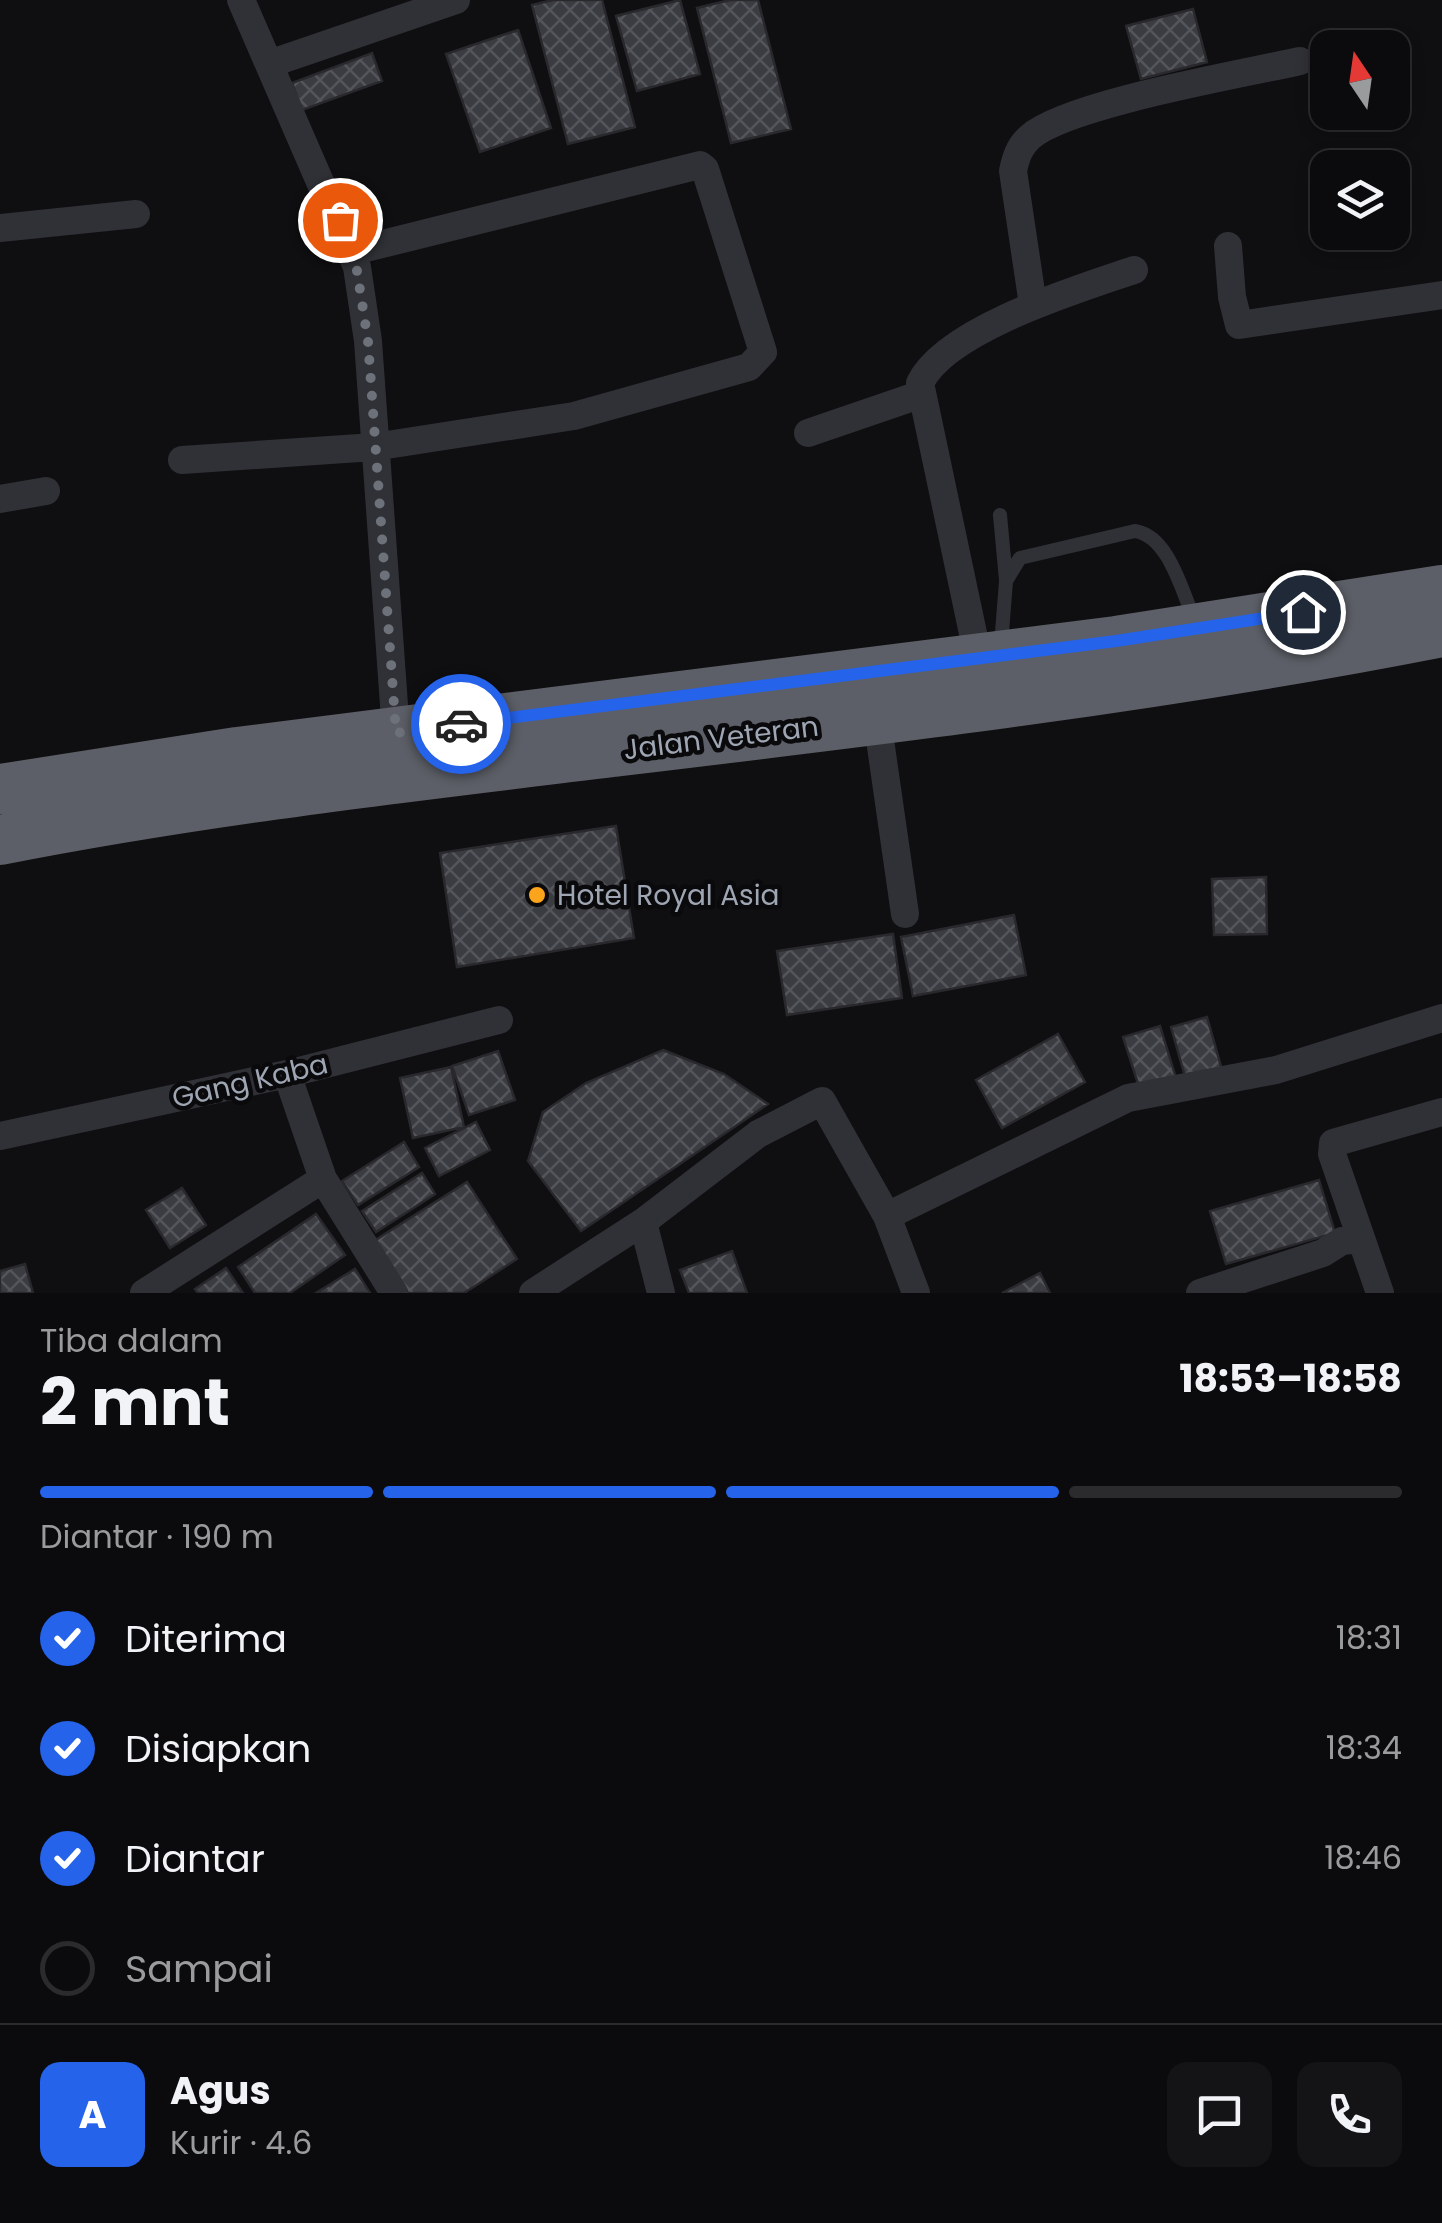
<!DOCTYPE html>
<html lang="id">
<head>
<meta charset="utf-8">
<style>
  body { margin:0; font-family:Poppins,sans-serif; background:#141416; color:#f1f3f6; height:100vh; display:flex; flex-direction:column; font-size:38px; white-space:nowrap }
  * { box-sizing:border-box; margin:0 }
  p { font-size:32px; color:#9a9b9d }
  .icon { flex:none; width:55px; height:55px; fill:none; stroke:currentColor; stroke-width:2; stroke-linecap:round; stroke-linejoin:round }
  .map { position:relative; height:1293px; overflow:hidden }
  .sheet { display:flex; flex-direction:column; background:#0b0b0d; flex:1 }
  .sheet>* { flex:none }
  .needle { width:65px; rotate:347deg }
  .fabs { position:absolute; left:1310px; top:30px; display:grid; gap:20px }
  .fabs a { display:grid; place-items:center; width:100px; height:100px; border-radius:20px; background:#0b0b0d; box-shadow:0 5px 15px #0003,0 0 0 2px #2b2b2e; font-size:50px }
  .pin { position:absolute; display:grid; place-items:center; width:85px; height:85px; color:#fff; margin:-42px; border:5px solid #fff; border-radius:50%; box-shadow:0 2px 10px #0007 }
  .courier { position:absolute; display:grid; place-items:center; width:100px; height:100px; margin:-50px; border:8px solid #2563eb; border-radius:50%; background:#fff; color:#222; box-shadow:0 2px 12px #0007 }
  .head em { font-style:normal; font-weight:700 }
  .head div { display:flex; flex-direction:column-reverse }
  .head { display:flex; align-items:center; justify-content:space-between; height:170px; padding:0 40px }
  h1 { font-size:65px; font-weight:700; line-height:75px }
  .bar { display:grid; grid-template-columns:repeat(4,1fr); gap:15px 10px; align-content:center; height:120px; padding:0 40px }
  .bar i { height:12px; border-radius:8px; background:#2b2b2e }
  .bar .current { background:#2563eb }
  .bar p { grid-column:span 4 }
  .line { display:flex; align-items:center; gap:25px; padding:0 40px; border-top:2px solid #2b2b2e }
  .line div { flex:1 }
  .round { display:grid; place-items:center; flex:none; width:105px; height:105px; border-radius:20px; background:#141416 }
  ol { padding:0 40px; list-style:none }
  li { display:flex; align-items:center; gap:30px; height:110px }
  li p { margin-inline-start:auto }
  li .icon { padding:10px; border-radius:50%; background:#2563eb; color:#fff; stroke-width:4 }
  li:last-child { color:#9a9b9d }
  li i { width:55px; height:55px; border:5px solid #2b2b2e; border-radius:50% }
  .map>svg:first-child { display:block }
  .building { fill:url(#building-cross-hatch); stroke:#29292d; stroke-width:2.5 }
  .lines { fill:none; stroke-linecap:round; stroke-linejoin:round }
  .lane { stroke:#303136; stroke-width:14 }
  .street { stroke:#303136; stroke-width:28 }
  .highway { stroke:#5c5f67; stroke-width:50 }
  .done { stroke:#6d717a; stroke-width:10; stroke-dasharray:0 18 }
  .route { stroke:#2563eb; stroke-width:12 }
  .poi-dot { fill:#fca51c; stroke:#0a0a0c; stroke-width:4 }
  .labels { text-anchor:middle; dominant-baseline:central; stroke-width:9; stroke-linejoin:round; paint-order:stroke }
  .street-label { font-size:28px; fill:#9fa6b3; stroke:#0a0a0c }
  .poi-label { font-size:28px; fill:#9fa6b3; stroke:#0a0a0c; text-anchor:start }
</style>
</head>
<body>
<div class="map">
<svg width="1442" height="1293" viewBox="0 0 1442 1293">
  <defs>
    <pattern id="building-cross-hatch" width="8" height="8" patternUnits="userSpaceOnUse" patternTransform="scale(2.5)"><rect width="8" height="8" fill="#3b3c41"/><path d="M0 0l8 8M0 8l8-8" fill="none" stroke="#54555a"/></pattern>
  </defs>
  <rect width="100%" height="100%" fill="#0f0f11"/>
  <path class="building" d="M553 0H602L635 127 568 144 532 5Z
    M680 0 700 74 637 91 616 16Z
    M730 0H758L791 129 731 143 697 8Z
    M1193 9 1207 62 1141 79 1126 26Z
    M518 30 551 128 480 152 446 54Z
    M372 53 382 81 302 110 292 83Z
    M616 826 634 938 457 967 440 853Z
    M1266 877 1267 934 1214 935 1212 879Z
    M1014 915 1026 975 913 996 901 937Z
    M893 934 902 998 787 1015 777 951Z
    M1207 1017 1222 1070 1186 1080 1171 1027Z
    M1160 1026 1176 1078 1140 1090 1123 1037Z
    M1058 1034 1085 1082 1002 1128 976 1080Z
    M663 1050 724 1074 768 1104 581 1231 528 1161 543 1112 586 1083Z
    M498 1051 515 1100 469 1115 452 1066Z
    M451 1067 464 1127 413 1138 400 1078Z
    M476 1122 490 1150 439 1176 425 1148Z
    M404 1142 419 1167 358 1205 342 1181Z
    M422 1173 435 1194 376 1232 362 1211Z
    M1319 1180 1335 1233 1226 1264 1210 1211Z
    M467 1182 517 1259 464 1293H408L374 1241Z
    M182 1188 206 1225 170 1248 146 1210Z
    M316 1214 345 1255 290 1293H255L238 1267Z
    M732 1251 747 1293H689L680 1270Z
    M25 1264 33 1293H0V1271Z
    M226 1268 243 1293H198L195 1289Z
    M355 1269 370 1293H316Z
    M1040 1273 1050 1293H1002Z"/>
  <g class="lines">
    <path class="lane" d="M1000 515 1006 580
      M1001 645 1006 581 1020 558 1135 531C1169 536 1182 592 1195 621"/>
    <path class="street" d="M241 0 357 267 368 341 396 733
      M269 64 456 0
      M0 228 136 214
      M1228 246 1232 297 1239 325 1442 295
      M1033 305 1013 171C1016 157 1019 147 1030 137 1067 104 1242 74 1300 61
      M808 433 919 395
      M182 460 374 447 574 416 749 367 763 352 705 169 700 165 354 251
      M0 499 46 491
      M978 657 920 383C946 329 1078 289 1134 270
      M877 719 905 914
      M287 1074 323 1179 394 1293
      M0 1136 287 1074 499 1020
      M887 1216 1128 1098 1276 1070 1442 1018
      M643 1222 661 1293
      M144 1293 323 1179
      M533 1293 643 1222 758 1134 822 1101 887 1216 916 1293
      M1200 1293 1323 1253 1342 1241 1359 1239
      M1380 1293 1332 1154 1333 1143 1442 1112"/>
    <path class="highway" d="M0 789 237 752 1116 641 1442 590
      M0 840C203 800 408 777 613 752 890 719 1168 686 1442 632"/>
  </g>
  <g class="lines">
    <path class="done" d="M340 220 354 252 368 341 396 733 461 724"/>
    <path class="route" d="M461 724 1116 641 1303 612"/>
  </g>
  <circle class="poi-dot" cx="537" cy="895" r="10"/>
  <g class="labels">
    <g class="street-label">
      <text transform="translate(721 738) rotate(-7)">Jalan Veteran</text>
      <text transform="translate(250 1081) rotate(-13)">Gang Kaba</text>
    </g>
    <g class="poi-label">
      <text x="557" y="895">Hotel Royal Asia</text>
    </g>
  </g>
</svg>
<div class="fabs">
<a><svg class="needle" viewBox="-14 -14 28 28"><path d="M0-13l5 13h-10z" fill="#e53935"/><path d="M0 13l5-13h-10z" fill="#9a9b9d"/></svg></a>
<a><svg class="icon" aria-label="layers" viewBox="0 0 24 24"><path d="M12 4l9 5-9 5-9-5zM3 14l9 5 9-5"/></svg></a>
</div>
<div class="pin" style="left:340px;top:220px;background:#ea580c"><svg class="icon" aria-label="bag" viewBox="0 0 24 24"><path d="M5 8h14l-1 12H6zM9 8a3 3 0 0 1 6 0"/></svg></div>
<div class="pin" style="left:1303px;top:612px;background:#1f2937"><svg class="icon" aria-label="home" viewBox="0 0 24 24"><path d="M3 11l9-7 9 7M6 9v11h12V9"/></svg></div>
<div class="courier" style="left:461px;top:724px"><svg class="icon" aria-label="car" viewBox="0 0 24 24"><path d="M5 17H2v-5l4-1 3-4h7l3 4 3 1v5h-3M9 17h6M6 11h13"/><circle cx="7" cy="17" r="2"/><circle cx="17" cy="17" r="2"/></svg></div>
</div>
<section class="sheet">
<div class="head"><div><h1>2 mnt</h1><p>Tiba dalam</p></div><em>18:53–18:58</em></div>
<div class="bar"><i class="current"></i><i class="current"></i><i class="current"></i><i></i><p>Diantar · 190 m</p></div>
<ol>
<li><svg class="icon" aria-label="check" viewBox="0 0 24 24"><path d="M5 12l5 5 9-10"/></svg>Diterima<p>18:31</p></li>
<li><svg class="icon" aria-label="check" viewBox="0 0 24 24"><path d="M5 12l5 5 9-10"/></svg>Disiapkan<p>18:34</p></li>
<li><svg class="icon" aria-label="check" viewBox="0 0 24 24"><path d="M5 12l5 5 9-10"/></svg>Diantar<p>18:46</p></li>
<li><i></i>Sampai</li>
</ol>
<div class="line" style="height:180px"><b class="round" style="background:#2563eb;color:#fff">A</b><div><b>Agus</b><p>Kurir · 4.6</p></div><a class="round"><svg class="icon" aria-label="chat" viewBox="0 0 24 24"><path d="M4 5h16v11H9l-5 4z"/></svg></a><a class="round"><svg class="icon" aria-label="phone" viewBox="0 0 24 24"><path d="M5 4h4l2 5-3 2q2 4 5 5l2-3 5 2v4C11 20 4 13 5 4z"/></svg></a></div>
</section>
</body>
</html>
